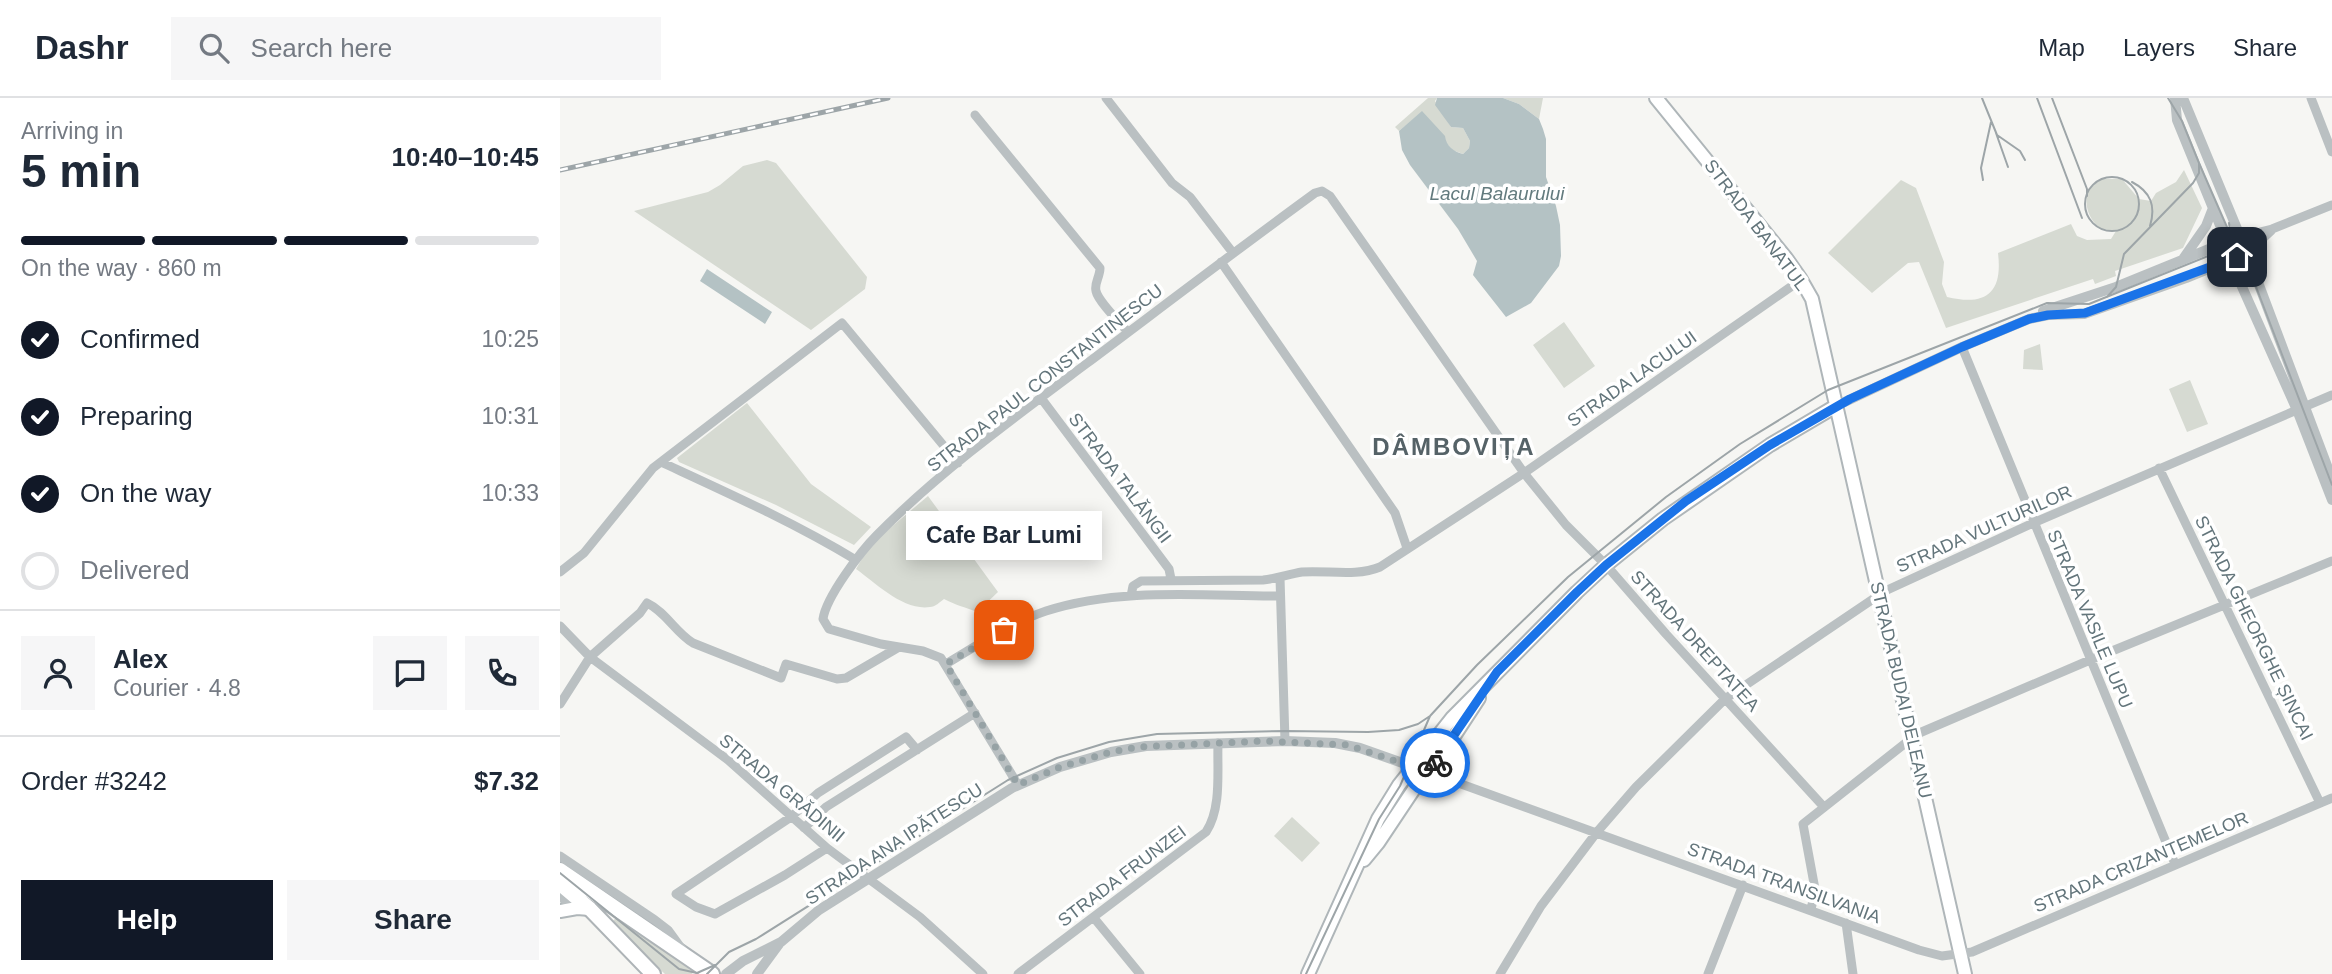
<!DOCTYPE html>
<html lang="en">
<head>
<meta charset="utf-8">
<style>
  body { margin:0; font-family:Arial,sans-serif; background:#f6f6f7; color:#1f2937; height:100vh; display:flex; flex-direction:column; font-size:26px; white-space:nowrap }
  * { box-sizing:border-box; margin:0 }
  p { font-size:23px; color:#747a83 }
  .icon { flex:none; width:38px; height:38px; fill:none; stroke:currentColor; stroke-width:2; stroke-linecap:round; stroke-linejoin:round }
  .map { position:relative; flex:1; overflow:hidden }
  .drawer { display:flex; flex-direction:column; background:#fff; width:560px }
  .drawer>* { flex:none }
  .pin { position:absolute; display:grid; place-items:center; width:60px; height:60px; color:#fff; margin:-30px; border-radius:14px; box-shadow:0 4px 10px #0006 }
  .courier { position:absolute; display:grid; place-items:center; width:70px; height:70px; margin:-35px; border:5px solid #1a73e8; border-radius:50%; background:#fff; color:#222; box-shadow:0 2px 9px #0007 }
  .bubble { position:absolute; height:49px; border-radius:0px; background:#fff; box-shadow:0 4px 18px #0003; font-size:23px; font-weight:700; line-height:49px; text-align:center }
  .headline em { font-style:normal; font-weight:700 }
  .headline div { display:flex; flex-direction:column-reverse }
  .headline { display:flex; align-items:center; justify-content:space-between; height:119px; padding:0 21px }
  h1 { font-size:46px; font-weight:700; line-height:52px }
  .bar { display:grid; grid-template-columns:repeat(4,1fr); gap:10px 7px; align-content:center; height:84px; padding:0 21px }
  .bar i { height:9px; border-radius:5px; background:#e0e1e3 }
  .bar .current { background:#111827 }
  .bar p { grid-column:span 4 }
  .line { display:flex; align-items:center; gap:18px; padding:0 21px; border-top:2px solid #e0e1e3 }
  .line div { flex:1 }
  .round { display:grid; place-items:center; flex:none; width:74px; height:74px; border-radius:0px; background:#f6f6f7 }
  ol { padding:0 21px; list-style:none }
  li { display:flex; align-items:center; gap:21px; height:77px }
  li p { margin-inline-start:auto }
  li .icon { padding:7px; border-radius:50%; background:#111827; color:#fff; stroke-width:4 }
  li:last-child { color:#747a83 }
  li i { width:38px; height:38px; border:4px solid #e0e1e3; border-radius:50% }
  .cta { display:flex; gap:14px; margin-top:auto; padding:14px 21px }
  .cta a { flex:1; height:80px; border-radius:0px; background:#111827; color:#fff; font-size:28px; font-weight:700; line-height:80px; text-align:center }
  .cta a+a { background:#f6f6f7; color:#1f2937 }
  header { display:flex; align-items:center; gap:42px; box-sizing:border-box; height:98px; padding:0 35px; background:#fff; border-bottom:2px solid #e0e1e3 }
  header strong { font-size:33px }
  nav { display:flex; gap:38px; margin-inline-start:auto; font-size:24px }
  .search { width:490px; height:63px; background:#f6f6f7; display:flex; align-items:center; gap:18px; box-sizing:border-box; padding:0 24px; border-radius:0px; color:#747a83; font-size:26px }
  main { display:flex; flex:1; min-height:0 }
  .map>svg:first-child { display:block }
  .green { fill:#d6dad2 }
  .water { fill:#b4c2c4 }
  .lines { fill:none; stroke-linecap:round; stroke-linejoin:round }
  .secondary-casing { stroke:#afb6b9; stroke-width:16 }
  .primary-casing { stroke:#aeb4b7; stroke-width:18 }
  .minor { stroke:#bac0c2; stroke-width:9 }
  .tertiary { stroke:#bac0c2; stroke-width:10 }
  .secondary { stroke:#fff; stroke-width:12 }
  .primary { stroke:#fff; stroke-width:14 }
  .tram { stroke:#9da5a8; stroke-width:2 }
  .rail-casing { stroke:#9da5a8; stroke-width:5 }
  .rail { stroke:#fff; stroke-width:2.5; stroke-dasharray:8; stroke-linecap:butt }
  .done { stroke:#96a2a5; stroke-width:7; stroke-dasharray:0 12.6 }
  .route { stroke:#1a73e8; stroke-width:9 }
  .labels { text-anchor:middle; dominant-baseline:central; stroke-width:7; stroke-linejoin:round; paint-order:stroke }
  .street-label { font-size:18px; fill:#63757b; stroke:#fff }
  .water-label { font-size:19px; font-style:italic; fill:#637b7e; stroke:#fff }
  .district-label { font-size:24px; font-weight:bold; letter-spacing:2px; fill:#556267; stroke:#fff }
</style>
</head>
<body>
<header>
<strong>Dashr</strong>
<div class="search"><svg class="icon" aria-label="search" viewBox="0 0 24 24"><circle cx="10" cy="10" r="6"/><path d="M15 15l6 6"/></svg>Search here</div>
<nav><a>Map</a><a>Layers</a><a>Share</a></nav>
</header>
<main>
<section class="drawer">
<div class="headline"><div><h1>5 min</h1><p>Arriving in</p></div><em>10:40–10:45</em></div>
<div class="bar"><i class="current"></i><i class="current"></i><i class="current"></i><i></i><p>On the way · 860 m</p></div>
<ol>
<li><svg class="icon" aria-label="check" viewBox="0 0 24 24"><path d="M5 12l5 5 9-10"/></svg>Confirmed<p>10:25</p></li>
<li><svg class="icon" aria-label="check" viewBox="0 0 24 24"><path d="M5 12l5 5 9-10"/></svg>Preparing<p>10:31</p></li>
<li><svg class="icon" aria-label="check" viewBox="0 0 24 24"><path d="M5 12l5 5 9-10"/></svg>On the way<p>10:33</p></li>
<li><i></i>Delivered</li>
</ol>
<div class="line" style="height:126px"><a class="round"><svg class="icon" aria-label="person" viewBox="0 0 24 24"><circle cx="12" cy="8" r="4"/><path d="M4 21q1-7 8-7t8 7"/></svg></a><div><b>Alex</b><p>Courier · 4.8</p></div><a class="round"><svg class="icon" aria-label="chat" viewBox="0 0 24 24"><path d="M4 5h16v11H9l-5 4z"/></svg></a><a class="round"><svg class="icon" aria-label="phone" viewBox="0 0 24 24"><path d="M5 4h4l2 5-3 2q2 4 5 5l2-3 5 2v4C11 20 4 13 5 4z"/></svg></a></div>
<div class="line" style="height:91px"><div>Order #3242</div><b>$7.32</b></div>
<div class="cta"><a>Help</a><a>Share</a></div>
</section>
<div class="map">
<svg width="1772" height="876" viewBox="0 0 1772 876">
  <rect width="100%" height="100%" fill="#f6f6f3"/>
  <path class="green" d="M868 0H877L875 3 891 29 903 30 910 43 909 50 903 56 892 52 862 14 839 33 835 29Z
    M943 0H983L979 21 959 6Z
    M207 62 216 65 307 179 305 191 251 232 74 113 148 94 160 87 183 68Z
    M1624 72 1642 110 1623 150 1555 173 1556 178 1535 186 1533 181 1386 230 1359 164 1348 165 1312 195 1268 155 1341 82 1356 90 1384 164 1382 186 1387 199C1425 208 1443 196 1438 155L1511 126 1517 138 1527 142 1551 141 1556 133 1540 131C1528 119 1525 110 1527 92L1542 81H1562L1579 101 1591 103 1596 95 1616 84Z
    M1004 224 1035 268 1004 290 973 247Z
    M1480 246 1483 272 1463 271 1464 252Z
    M1630 282 1648 326 1627 334 1609 291Z
    M187 305 251 386 311 429 294 447 216 407 119 364 117 360Z
    M368 398 438 494 417 514C405 509 395 507 384 501 380 504 375 509 370 509 343 513 316 485 296 471L310 447Z
    M732 719 760 745 742 764 714 738Z
    M57 818 133 874 132 876H105L51 826Z"/>
  <path class="water" d="M877 0H943L959 6 979 21 983 31 986 41V79L996 108 1000 127 1001 158 999 168 971 205 946 219 913 177 917 163 898 131 850 67 842 52 839 33 862 13 885 38C886 48 894 54 903 56L909 50 910 43 903 30 891 29 875 7Z
    M147 171 212 214 205 226 140 183Z"/>
  <g class="lines">
    <g class="secondary-casing">
      <path id="secondary" d="M1096 0 1226 160 1240 180 1252 201 1405 876
        M804 762 818 745 856 688 881 658 919 600
        M0 813 17 810 30 811
        M748 876 818 721 839 687 892 620 1017 494 1046 467 1103 421 1210 347 1276 308"/>
    </g>
    <g class="primary-casing">
      <path id="primary" d="M0 772 152 876
        M0 786 30 811 93 876"/>
    </g>
    <path class="minor" d="M546 0 612 85 630 99 673 155
      M1751 0 1772 54
      M415 17 540 170C540 179 534 185 536 193 538 203 560 225 568 234
      M1680 139 1712 131 1772 107
      M1687 155 1711 133
      M661 164 835 415 847 450
      M1402 249 1615 766
      M481 300 609 471 611 481
      M101 364C168 395 233 424 296 462
      M1599 370 1760 705
      M0 474 24 455 93 370 282 225 398 365
      M720 480 725 643
      M571 498 573 488 581 483 703 482C716 481 729 476 742 474 767 472 796 479 820 469L964 375 1232 188 1240 180
      M0 528 30 559 168 662 267 750 360 819 423 876
      M386 566C418 547 450 525 486 513 560 489 643 498 720 498
      M0 606 30 559 80 515 87 505C106 514 115 534 133 545L221 580 226 566 277 581 286 580 339 549
      M868 674 1359 852 1382 858 1412 854 1772 700
      M458 687 381 560 363 553 321 546 269 531 263 521C266 499 301 453 317 437 378 375 455 319 526 266 602 209 678 151 755 95L762 93 770 98 964 375 1006 427 1046 467 1106 536 1263 708
      M244 730 266 709 415 615
      M267 750 225 777 155 816 136 809 116 796 231 719 258 695 346 639 357 652
      M0 758 95 822 108 832 124 854
      M0 799 17 810
      M1251 812 1255 791 1243 726 1357 636 1530 562 1772 463
      M534 820 580 876
      M1286 825 1293 876
      M458 876 646 734C662 710 657 672 658 645
      M940 876 981 808 1037 734 1076 689 1165 601 1325 493 1473 425 1772 297
      M1148 876 1183 787"/>
    <path class="tertiary" d="M1615 0 1617 22 1664 137 1679 182 1737 312 1772 402
      M1623 0 1687 155 1772 381
      M1623 161 1646 128 1653 110
      M1483 213 1556 189 1671 142
      M1276 308 1402 249 1469 221 1488 217 1524 216 1626 180 1687 155
      M166 876 183 863 221 844 259 812 452 690 500 669 551 654 586 648 725 643 775 645 800 650 868 674
      M197 876 219 846"/>
    <use href="#secondary" class="secondary"/>
    <use href="#primary" class="primary"/>
    <path class="tram" d="M1422 0 1437 37 1460 53 1465 62
      M1477 0 1522 120
      M1492 0 1527 91V98
      M1436 35 1448 69
      M1639 65 1670 136
      M1525 106a27 27 0 1 1 54 0a27 27 0 1 1-54 0Z
      M1423 82 1421 70 1431 24
      M1572 84C1591 94 1596 108 1590 128
      M1658 159C1671 150 1672 140 1669 125
      M1547 199 1556 189 1564 156 1633 85 1639 75V65L1622 23 1608 0
      M0 775 119 871 137 875 155 867
      M147 876 169 854 196 841 448 682 497 660 549 644 597 636 725 633 808 634 839 632 858 626 870 618 917 567 1008 479 1106 399 1180 346 1268 292 1487 205 1529 206 1653 156C1670 153 1680 159 1690 173L1772 387
      M746 876 819 721 840 688 870 618"/>
    <g class="rail-casing">
      <path id="rail" d="M0 72 328 0"/>
    </g>
    <use href="#rail" class="rail"/>
  </g>
  <g class="lines">
    <path class="done" d="M444 532 386 566 458 687 500 669 551 654 578 649 703 643 788 647 868 674 875 665"/>
    <path class="route" d="M875 665 937 574 1017 494 1046 467 1126 403 1210 347 1290 301 1402 249 1469 221 1488 217 1525 215 1677 159"/>
  </g>
  <g class="labels">
    <g class="street-label">
      <text transform="translate(1196 127) rotate(53)">STRADA BANATUL</text>
      <text transform="translate(485 280) rotate(-38)">STRADA PAUL CONSTANTINESCU</text>
      <text transform="translate(1072 281) rotate(-35)">STRADA LACULUI</text>
      <text transform="translate(560 380) rotate(53)">STRADA TALĂNGII</text>
      <text transform="translate(1424 431) rotate(-24)">STRADA VULTURILOR</text>
      <text transform="translate(1530 521) rotate(67)">STRADA VASILE LUPU</text>
      <text transform="translate(1694 530) rotate(64)">STRADA GHEORGHE ȘINCAI</text>
      <text transform="translate(1135 543) rotate(48)">STRADA DREPTATEA</text>
      <text transform="translate(1341 592) rotate(77)">STRADA BUDAI DELEANU</text>
      <text transform="translate(222 690) rotate(40)">STRADA GRĂDINII</text>
      <text transform="translate(334 746) rotate(-33)">STRADA ANA IPĂTESCU</text>
      <text transform="translate(1581 764) rotate(-23)">STRADA CRIZANTEMELOR</text>
      <text transform="translate(562 778) rotate(-37)">STRADA FRUNZEI</text>
      <text transform="translate(1224 785) rotate(20)">STRADA TRANSILVANIA</text>
    </g>
    <g class="water-label">
      <text x="937" y="95">Lacul Balaurului</text>
    </g>
    <g class="district-label">
      <text x="894" y="348">DÂMBOVIȚA</text>
    </g>
  </g>
</svg>
<div class="pin" style="left:444px;top:532px;background:#ea580c"><svg class="icon" aria-label="bag" viewBox="0 0 24 24"><path d="M5 8h14l-1 12H6zM9 8a3 3 0 0 1 6 0"/></svg></div>
<div class="pin" style="left:1677px;top:159px;background:#1f2937"><svg class="icon" aria-label="home" viewBox="0 0 24 24"><path d="M3 11l9-7 9 7M6 9v11h12V9"/></svg></div>
<div class="courier" style="left:875px;top:665px"><svg class="icon" aria-label="bike" viewBox="0 0 24 24"><circle cx="6" cy="16" r="4"/><circle cx="18" cy="16" r="4"/><path d="M6 16l4-8h5l3 8M10 8l3 8H6M13 5h3"/></svg></div>
<div class="bubble" style="left:346px;top:413px;width:196px">Cafe Bar Lumi</div>
</div>
</main>
</body>
</html>
